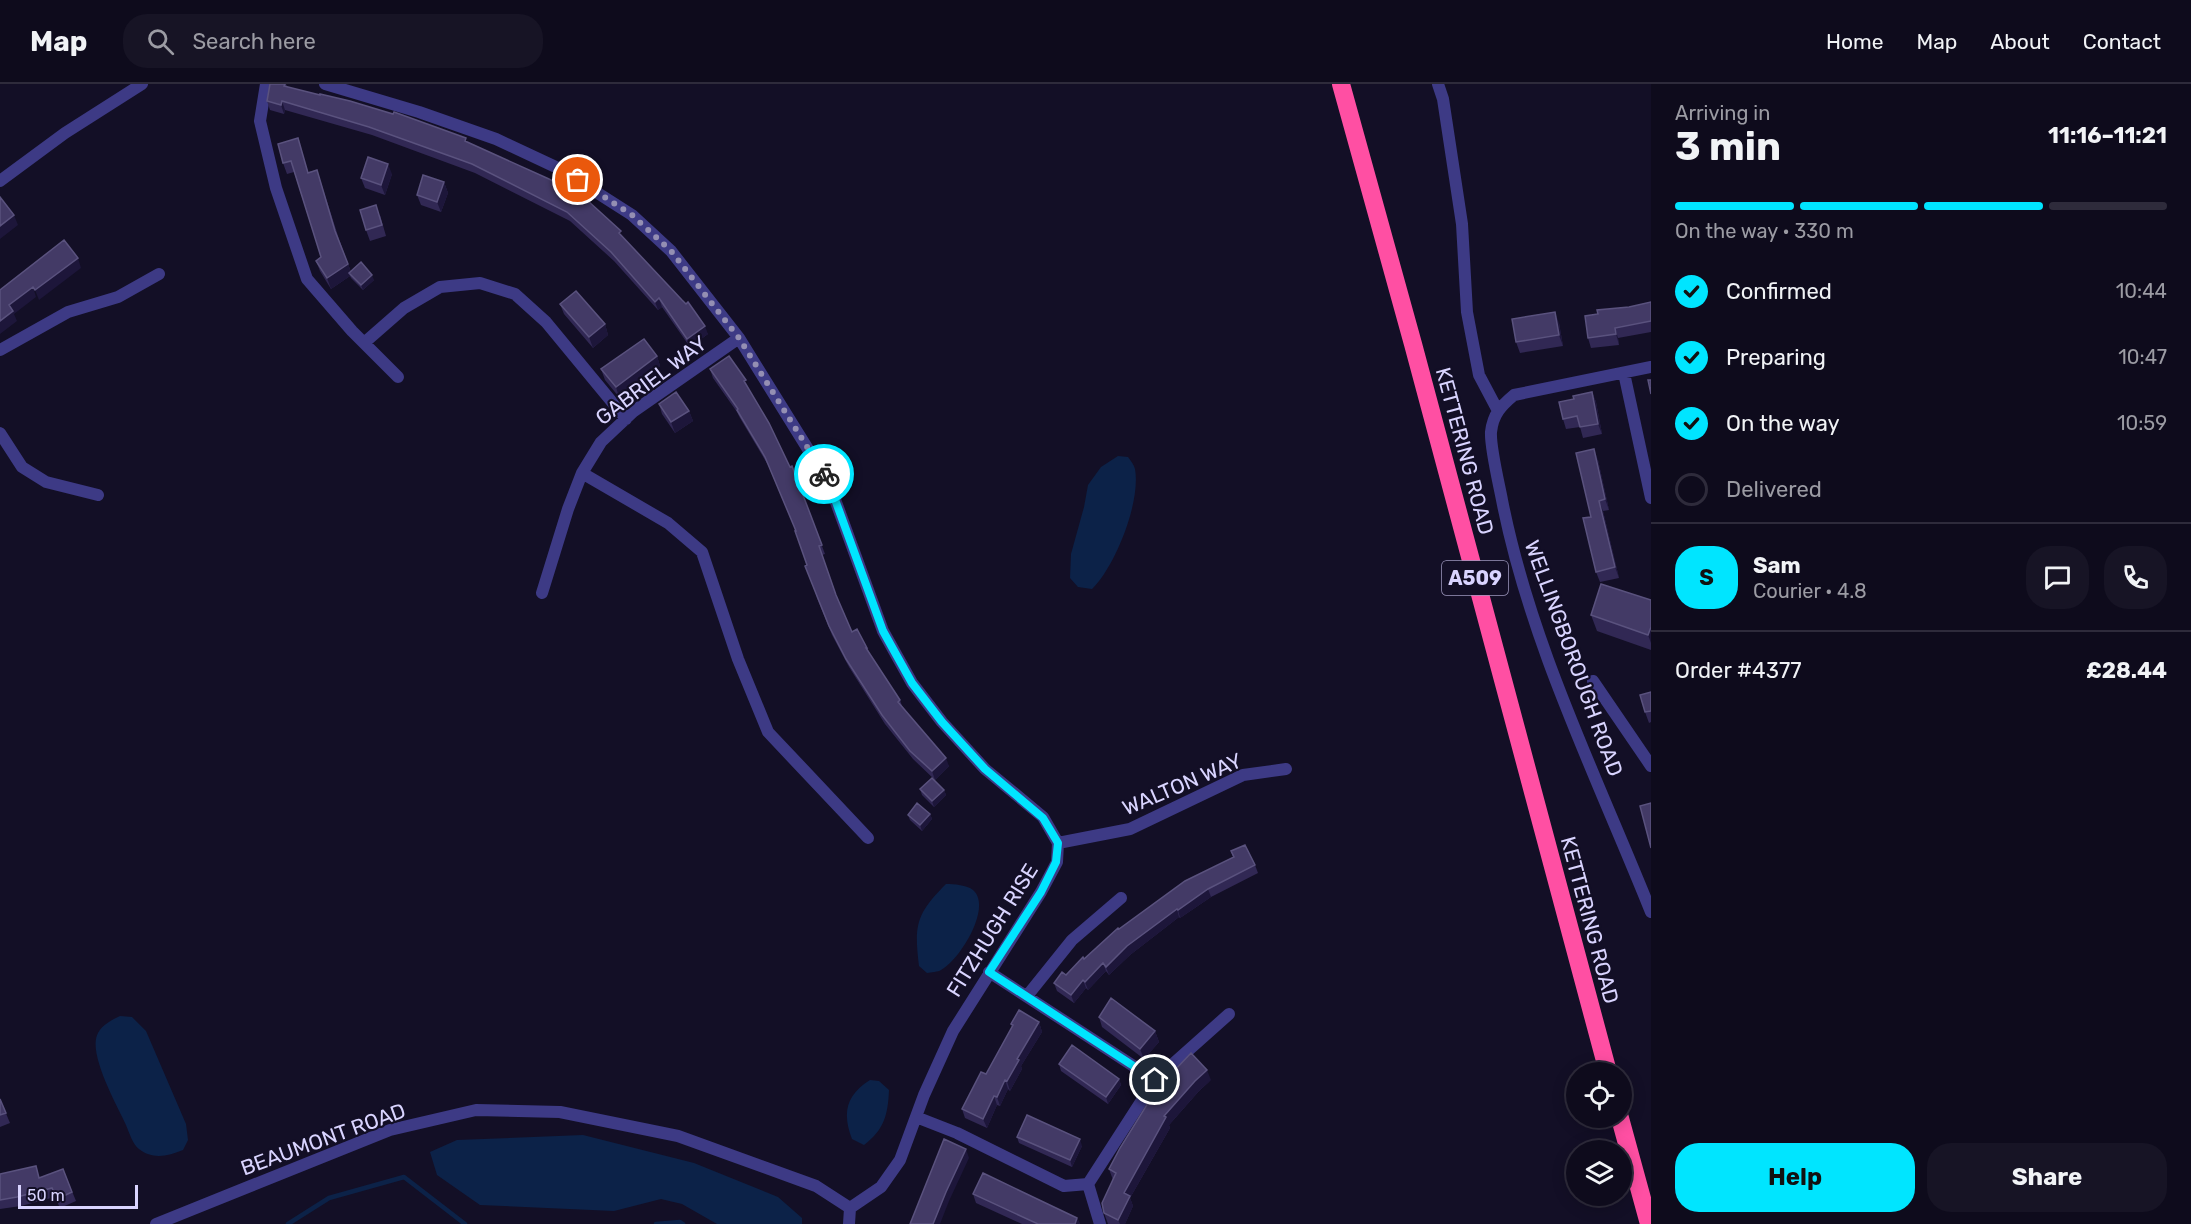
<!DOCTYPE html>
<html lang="en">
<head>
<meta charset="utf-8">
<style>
  body { margin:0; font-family:Rubik,sans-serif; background:#171425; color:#f1f3f6; height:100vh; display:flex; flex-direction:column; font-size:22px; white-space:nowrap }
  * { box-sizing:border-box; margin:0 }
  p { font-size:20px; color:#9b9ba3 }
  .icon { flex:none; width:33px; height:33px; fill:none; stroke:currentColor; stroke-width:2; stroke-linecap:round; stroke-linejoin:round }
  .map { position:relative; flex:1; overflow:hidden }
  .details { display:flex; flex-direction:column; background:#0e0b1c; width:540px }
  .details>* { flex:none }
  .fabs { position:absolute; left:1566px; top:978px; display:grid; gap:12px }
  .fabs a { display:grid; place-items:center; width:66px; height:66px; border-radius:50%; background:#0e0b1c; box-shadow:0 3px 15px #0003,0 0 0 2px #2e2b3b; font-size:30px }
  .scale { position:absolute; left:18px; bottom:15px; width:120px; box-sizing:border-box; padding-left:6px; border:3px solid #d9d4ff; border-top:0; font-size:16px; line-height:21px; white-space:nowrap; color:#d9d4ff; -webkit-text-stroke:4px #130f26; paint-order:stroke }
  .pin { position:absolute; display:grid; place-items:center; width:51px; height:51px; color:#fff; margin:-26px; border:3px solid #fff; border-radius:50%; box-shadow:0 2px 6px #0007 }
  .courier { position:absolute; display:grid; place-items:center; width:60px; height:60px; margin:-30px; border:4px solid #00e5ff; border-radius:50%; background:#fff; color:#222; box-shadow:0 2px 8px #0007 }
  .overview em { font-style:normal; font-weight:700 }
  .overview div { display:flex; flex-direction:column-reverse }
  .overview { display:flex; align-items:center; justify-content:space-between; height:102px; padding:0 24px }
  h1 { font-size:39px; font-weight:700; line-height:45px }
  .bar { display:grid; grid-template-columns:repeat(4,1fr); gap:9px 6px; align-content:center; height:72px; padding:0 24px }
  .bar i { height:8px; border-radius:4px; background:#2e2b3b }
  .bar .current { background:#00e5ff }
  .bar p { grid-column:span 4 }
  .line { display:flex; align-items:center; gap:15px; padding:0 24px; border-top:2px solid #2e2b3b }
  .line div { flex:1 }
  .round { display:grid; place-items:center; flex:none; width:63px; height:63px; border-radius:24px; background:#171425 }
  ol { padding:0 24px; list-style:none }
  li { display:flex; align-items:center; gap:18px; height:66px }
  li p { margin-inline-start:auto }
  li .icon { padding:6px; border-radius:50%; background:#00e5ff; color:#111; stroke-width:4 }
  li:last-child { color:#9b9ba3 }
  li i { width:33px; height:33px; border:3px solid #2e2b3b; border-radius:50% }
  .button { display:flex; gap:12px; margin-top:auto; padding:12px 24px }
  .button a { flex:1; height:69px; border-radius:24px; background:#00e5ff; color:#111; font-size:24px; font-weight:700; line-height:69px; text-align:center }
  .button a+a { background:#171425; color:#f1f3f6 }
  header { display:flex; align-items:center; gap:36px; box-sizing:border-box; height:84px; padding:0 30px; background:#0e0b1c; border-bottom:2px solid #2e2b3b }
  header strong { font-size:28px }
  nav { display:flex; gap:33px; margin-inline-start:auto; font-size:21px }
  .search { width:420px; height:54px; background:#171425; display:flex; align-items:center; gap:15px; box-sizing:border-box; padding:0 21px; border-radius:24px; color:#9b9ba3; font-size:22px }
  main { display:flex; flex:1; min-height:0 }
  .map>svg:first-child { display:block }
  .water { fill:#0c2248 }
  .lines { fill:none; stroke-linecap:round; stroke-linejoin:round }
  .stream { stroke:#0c2248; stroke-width:4.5 }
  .street { stroke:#3d3a85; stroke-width:12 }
  .highway { stroke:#ff4fa3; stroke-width:18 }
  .wall { fill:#312854 }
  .shaded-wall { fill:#1d163a }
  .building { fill:#433a66; stroke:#5a527e; stroke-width:1.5 }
  .done { stroke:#948fb3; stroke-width:6; stroke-dasharray:0 10.8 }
  .route { stroke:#00e5ff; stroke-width:8 }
  .labels { text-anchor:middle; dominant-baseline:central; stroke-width:4.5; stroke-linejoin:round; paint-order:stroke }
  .shield { fill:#130f26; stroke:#9e99be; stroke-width:1.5 }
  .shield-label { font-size:20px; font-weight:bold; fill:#d9d4ff }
  .street-label { font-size:21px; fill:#d9d4ff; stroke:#130f26 }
</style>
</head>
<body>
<header>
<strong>Map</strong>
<div class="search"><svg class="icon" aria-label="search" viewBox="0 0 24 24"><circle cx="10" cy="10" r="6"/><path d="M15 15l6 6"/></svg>Search here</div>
<nav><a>Home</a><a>Map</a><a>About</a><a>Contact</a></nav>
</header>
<main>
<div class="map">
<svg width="1651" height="1140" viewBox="0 0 1651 1140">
  <rect width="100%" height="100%" fill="#130f26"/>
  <path class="water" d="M1118 372 1128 373C1131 377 1134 381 1135 385 1141 418 1115 483 1092 505L1078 503 1070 494 1071 470 1084 423 1088 401 1101 383Z
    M946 800C954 800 967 801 973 806 993 823 959 877 941 886 938 888 931 888 927 889L919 882C914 841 916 830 946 800Z
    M120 932 132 933 146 947 186 1040 188 1056 183 1066C168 1072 153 1076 139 1065 133 1061 129 1048 126 1041 117 1021 87 969 98 949 103 940 112 936 120 932Z
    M870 996 879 997 889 1006C888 1031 884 1046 864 1061L852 1055C842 1029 846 1011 870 996Z
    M583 1051 694 1079 778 1113 802 1134V1140H717L682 1120 661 1115 614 1127 480 1121 437 1091 430 1068 457 1056Z"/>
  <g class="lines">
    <path class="stream" d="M288 1140 329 1114 404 1093 465 1140
      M656 1140 680 1138 683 1140"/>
    <path class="street" d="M266 0 260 37 276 104 307 195 352 247 398 293
      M325 0 419 28 496 55 560 85 632 131 671 167 739 254 829 399 883 547 912 599 942 638 985 685 1043 733 1058 759 1057 778 1041 808 953 947 924 1011 900 1076 881 1103 850 1124
      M1438 0 1443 15 1462 140 1467 228 1479 291 1497 325
      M0 97 65 49 142 0
      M364 259 404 224 440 203 480 199 515 210 546 238 626 335
      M0 266 68 228 118 213 159 190
      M1651 283 1514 311C1501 322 1493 330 1491 348 1490 363 1499 400 1502 416 1530 559 1597 693 1651 828
      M1624 289 1651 414
      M0 349 22 383 46 398 98 411
      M582 389 668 439 702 468 738 575 768 648 868 754
      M542 509 568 425 582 389 601 358 634 327 739 254
      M1593 597 1651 682
      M1058 759 1130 745 1243 691 1286 685
      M989 888 1155 996
      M1027 912 1072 856 1121 814
      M916 1033 957 1049 1064 1102 1088 1100 1155 996 1229 930
      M1088 1100 1100 1140
      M156 1140 390 1046 476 1026 560 1028 678 1052 816 1102 850 1124
      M849 1140 850 1124"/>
    <path class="highway" d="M1341 0 1413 260 1608 988
      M1620 1034 1649 1140"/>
  </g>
  <path class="wall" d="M270 0H286L287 3 467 58 624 155 708 250 690 263 662 223 658 226 614 177 570 137 475 89 372 51 285 26 284 30 270 26 267 17Z
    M301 65 308 88 317 86 339 155 351 188 374 196 363 206 351 194 350 192 331 205 320 187 316 177 321 173 294 88 287 90 283 79Z
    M392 90 385 111 365 104 361 94Z
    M444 98 448 109 441 128 421 121 417 111Z
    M380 131 386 152 370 157 366 146Z
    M1651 218V248L1618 254 1619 261 1591 264 1588 254 1598 230Z
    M560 220 605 240 608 251 593 264 564 230Z
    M1559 239 1563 262 1520 269 1516 258Z
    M657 272 660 282 619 313 605 296 601 285Z
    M710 285 748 304 790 383 792 382 825 470 822 471 837 513 852 548 867 564 870 570 900 616 902 622 949 682 935 696 913 675 885 640 849 583 832 551 817 514 796 447 768 381 740 334 737 328 713 294Z
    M1592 308 1596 318 1602 350 1583 354 1580 343 1566 345 1563 335 1574 315Z
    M659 320 689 327 693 337 675 349 662 330Z
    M1598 376 1609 426 1603 427 1619 494 1600 498 1596 488 1591 433Z
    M1651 516V566L1597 547 1591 531Z
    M1651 608V638L1649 639 1645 628Z
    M920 705 944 706 946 711 934 723 922 711Z
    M930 730 932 735 922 747 910 736 908 731Z
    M1231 767 1255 781 1258 789 1211 813 1180 834 1179 833 1130 871 1109 891 1106 887 1088 906 1086 904 1074 919 1057 907 1054 899 1066 891 1119 845 1233 774Z
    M1099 933 1155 947 1159 958 1144 975 1102 943Z
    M1039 938 1042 948 1021 982 1022 985 1010 1007 1008 1005 1000 1022 997 1021 987 1044 965 1034 962 1025 986 990 1012 944 1011 940Z
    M1059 980 1119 995 1121 1001 1108 1020 1061 987Z
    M1211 996 1199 1007 1169 1041 1170 1044 1130 1114 1133 1122 1125 1140H1108L1104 1129 1113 1096 1109 1085 1120 1064Z
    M0 1015 10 1039 0 1043Z
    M1017 1053 1082 1062 1072 1083 1019 1059Z
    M63 1085 76 1117 60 1124 55 1113 21 1122 0 1125V1090L40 1094Z
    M973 1110 1077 1134 1080 1140H1022L976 1119Z"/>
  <path class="shaded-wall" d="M282 17 285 26 284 30 281 21Z
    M388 80 392 90 385 111 381 101Z
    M444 98 448 109 441 128 437 118Z
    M14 131 18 141 0 155V142Z
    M78 174 81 184 39 216 35 206Z
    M348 180 352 191 349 189 350 192 331 205 327 194Z
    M372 191 374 196 363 206 361 201Z
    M33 203 36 213 14 230 17 237 0 250V237L9 221Z
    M659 214 662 223 658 226 655 218Z
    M1555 228 1559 239 1563 262 1559 251Z
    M605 240 608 251 593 264 589 253Z
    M705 242 708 250 690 263 687 255Z
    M1615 244 1618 254 1619 261 1616 250Z
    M657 272 660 282 619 313 616 303Z
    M1592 308 1596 318 1602 350 1598 340Z
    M689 327 693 337 675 349 671 338Z
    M1594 365 1598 376 1609 426 1605 415Z
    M1599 417 1603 427 1619 494 1615 483Z
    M1651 543V559L1648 551Z
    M946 674 949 682 935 696 932 687Z
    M944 706 946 711 934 723 932 717Z
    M930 730 932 735 922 747 920 741Z
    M1208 805 1211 813 1180 834 1178 826Z
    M1177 825 1179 833 1130 871 1109 891 1106 883 1127 862Z
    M1103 879 1106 887 1088 906 1085 898Z
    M1083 896 1086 904 1074 919 1071 911Z
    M1039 938 1042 948 1021 982 1022 985 1010 1007 1007 997 1017 975Z
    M1155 947 1159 958 1144 975 1140 965Z
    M1207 986 1211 996 1199 1007 1169 1041 1170 1044 1130 1114 1133 1122 1125 1140H1120L1118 1136 1124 1109 1164 1032 1195 997Z
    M1119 995 1121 1001 1108 1020 1106 1013Z
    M1005 996 1008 1005 1000 1022 997 1013Z
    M994 1012 997 1021 987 1044 983 1035Z
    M1080 1055 1082 1062 1072 1083 1070 1076Z
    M966 1065 969 1074 949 1117 940 1140H933L946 1108Z
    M1077 1134 1080 1140H1075Z"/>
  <path class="building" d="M270 0H285L284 2 320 11V10L350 17 393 30 394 28 466 54 465 57 549 95 587 116 621 147 619 149 682 216 686 220 688 218 705 242 687 255 659 214 655 218 611 168 567 128 472 80 369 43 282 17 281 21 267 17Z
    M298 54 308 89 317 86 335 147 348 180 327 194 316 177 321 173 291 77 283 79 278 60Z
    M368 73 388 80 381 101 361 94Z
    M423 91 444 98 437 118 417 111Z
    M0 113 14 131 0 142Z
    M376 121 382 141 366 146 360 126Z
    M64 156 78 174 35 206 33 203 9 221 13 227 0 237V206Z
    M361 178 372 191 361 201 349 189Z
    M576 207 605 240 589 253 560 220Z
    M1651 218V237L1615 244 1616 250 1588 254 1585 232 1598 230 1597 226 1629 223Z
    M1555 228 1559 251 1516 258 1512 235Z
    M644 255 657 272 616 303 601 285Z
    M729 272 746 296 744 297 769 339 790 383 792 382 822 461 819 462 836 511 852 548 857 545 867 564H866L900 616 898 618 946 674 932 687 910 667 882 631 846 575 829 542 805 482 807 481 795 447H796L765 373 737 326 738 325 710 285Z
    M1648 296H1651V310Z
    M676 308 689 327 671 338 659 320Z
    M1592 308 1598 340 1580 343 1577 332 1563 335 1559 318 1574 315 1573 312Z
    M1594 365 1605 415 1599 417 1615 483 1596 488 1583 434 1591 433 1576 369Z
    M1601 500 1651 516V543L1648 551 1591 531Z
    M1651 608V627L1645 628 1640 611Z
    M932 694 944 706 932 717 920 705Z
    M917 719 930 730 920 741 908 731Z
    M1651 719V764L1640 722Z
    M1245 761 1255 781 1208 805 1178 826 1177 825 1127 862 1106 883 1103 879 1085 898 1083 896 1071 911 1054 899 1062 888 1066 891 1083 873 1084 875 1118 844 1119 845 1185 797 1234 773 1231 767Z
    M1111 914 1155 947 1140 965 1099 933Z
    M1019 926 1039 938 1017 975 1019 976 1007 997 1005 996 997 1013 994 1012 983 1035 962 1025 981 988 986 990 1013 941 1011 940Z
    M1072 961 1119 995 1106 1013 1059 980Z
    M1191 969 1207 986 1195 997 1164 1032 1166 1033 1124 1109 1130 1112 1118 1136 1104 1129 1102 1119 1116 1089 1109 1085 1120 1064 1156 1006Z
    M0 1015 6 1029 0 1031Z
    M1027 1031 1080 1055 1070 1076 1017 1053Z
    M944 1055 966 1065 946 1108 933 1140H910Z
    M36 1082 39 1094 63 1085 72 1108 57 1115 52 1104 17 1113 0 1116V1090Z
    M983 1089 1077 1134 1075 1140H1038L973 1110Z"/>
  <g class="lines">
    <path class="done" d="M578 96 632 131 671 167 739 254 824 390"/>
    <path class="route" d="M824 390 829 399 883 547 912 599 942 638 985 685 1043 734 1058 759 1056 778 1041 808 989 888 1155 996"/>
  </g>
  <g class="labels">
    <rect class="shield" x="1442" y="477" width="66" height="34" rx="4.5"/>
    <g class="shield-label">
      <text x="1475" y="494">A509</text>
    </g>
    <g class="street-label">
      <text transform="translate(651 296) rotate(-37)">GABRIEL WAY</text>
      <text transform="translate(1465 367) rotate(75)">KETTERING ROAD</text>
      <text transform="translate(1574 574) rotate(70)">WELLINGBOROUGH ROAD</text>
      <text transform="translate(1182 700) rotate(-23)">WALTON WAY</text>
      <text transform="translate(1590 836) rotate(75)">KETTERING ROAD</text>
      <text transform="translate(992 846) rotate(-58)">FITZHUGH RISE</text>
      <text transform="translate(323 1055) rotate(-20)">BEAUMONT ROAD</text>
    </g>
  </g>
</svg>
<div class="fabs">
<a><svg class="icon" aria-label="locate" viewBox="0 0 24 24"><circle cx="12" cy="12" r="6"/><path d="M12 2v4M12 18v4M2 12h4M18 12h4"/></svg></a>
<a><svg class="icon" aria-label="layers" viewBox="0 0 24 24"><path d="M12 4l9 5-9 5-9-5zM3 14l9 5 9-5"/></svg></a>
</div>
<div class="scale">50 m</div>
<div class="pin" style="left:578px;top:96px;background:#ea580c"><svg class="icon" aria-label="bag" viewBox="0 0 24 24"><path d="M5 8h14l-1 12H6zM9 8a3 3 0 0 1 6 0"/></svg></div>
<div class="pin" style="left:1155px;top:996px;background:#1f2937"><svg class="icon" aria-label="home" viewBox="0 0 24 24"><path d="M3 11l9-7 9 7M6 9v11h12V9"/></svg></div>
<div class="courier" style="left:824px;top:390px"><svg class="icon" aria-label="bike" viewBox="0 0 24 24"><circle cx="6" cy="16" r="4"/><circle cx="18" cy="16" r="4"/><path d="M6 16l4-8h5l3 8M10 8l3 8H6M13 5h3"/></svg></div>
</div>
<section class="details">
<div class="overview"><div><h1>3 min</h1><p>Arriving in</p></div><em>11:16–11:21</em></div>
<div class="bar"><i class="current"></i><i class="current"></i><i class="current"></i><i></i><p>On the way · 330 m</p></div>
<ol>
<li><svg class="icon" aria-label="check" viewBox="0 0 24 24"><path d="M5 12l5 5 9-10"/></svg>Confirmed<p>10:44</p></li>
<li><svg class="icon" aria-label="check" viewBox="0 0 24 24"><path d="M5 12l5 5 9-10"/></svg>Preparing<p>10:47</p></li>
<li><svg class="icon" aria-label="check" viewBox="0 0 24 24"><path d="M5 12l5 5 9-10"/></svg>On the way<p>10:59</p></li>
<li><i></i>Delivered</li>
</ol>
<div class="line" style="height:108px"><b class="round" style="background:#00e5ff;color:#111">S</b><div><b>Sam</b><p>Courier · 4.8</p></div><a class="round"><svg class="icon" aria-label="chat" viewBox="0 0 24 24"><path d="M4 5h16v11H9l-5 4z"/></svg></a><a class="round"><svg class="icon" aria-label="phone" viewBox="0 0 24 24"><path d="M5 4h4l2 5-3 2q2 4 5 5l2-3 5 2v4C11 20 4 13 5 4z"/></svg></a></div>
<div class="line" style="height:78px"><div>Order #4377</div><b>£28.44</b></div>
<div class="button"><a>Help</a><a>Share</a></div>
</section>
</main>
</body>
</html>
